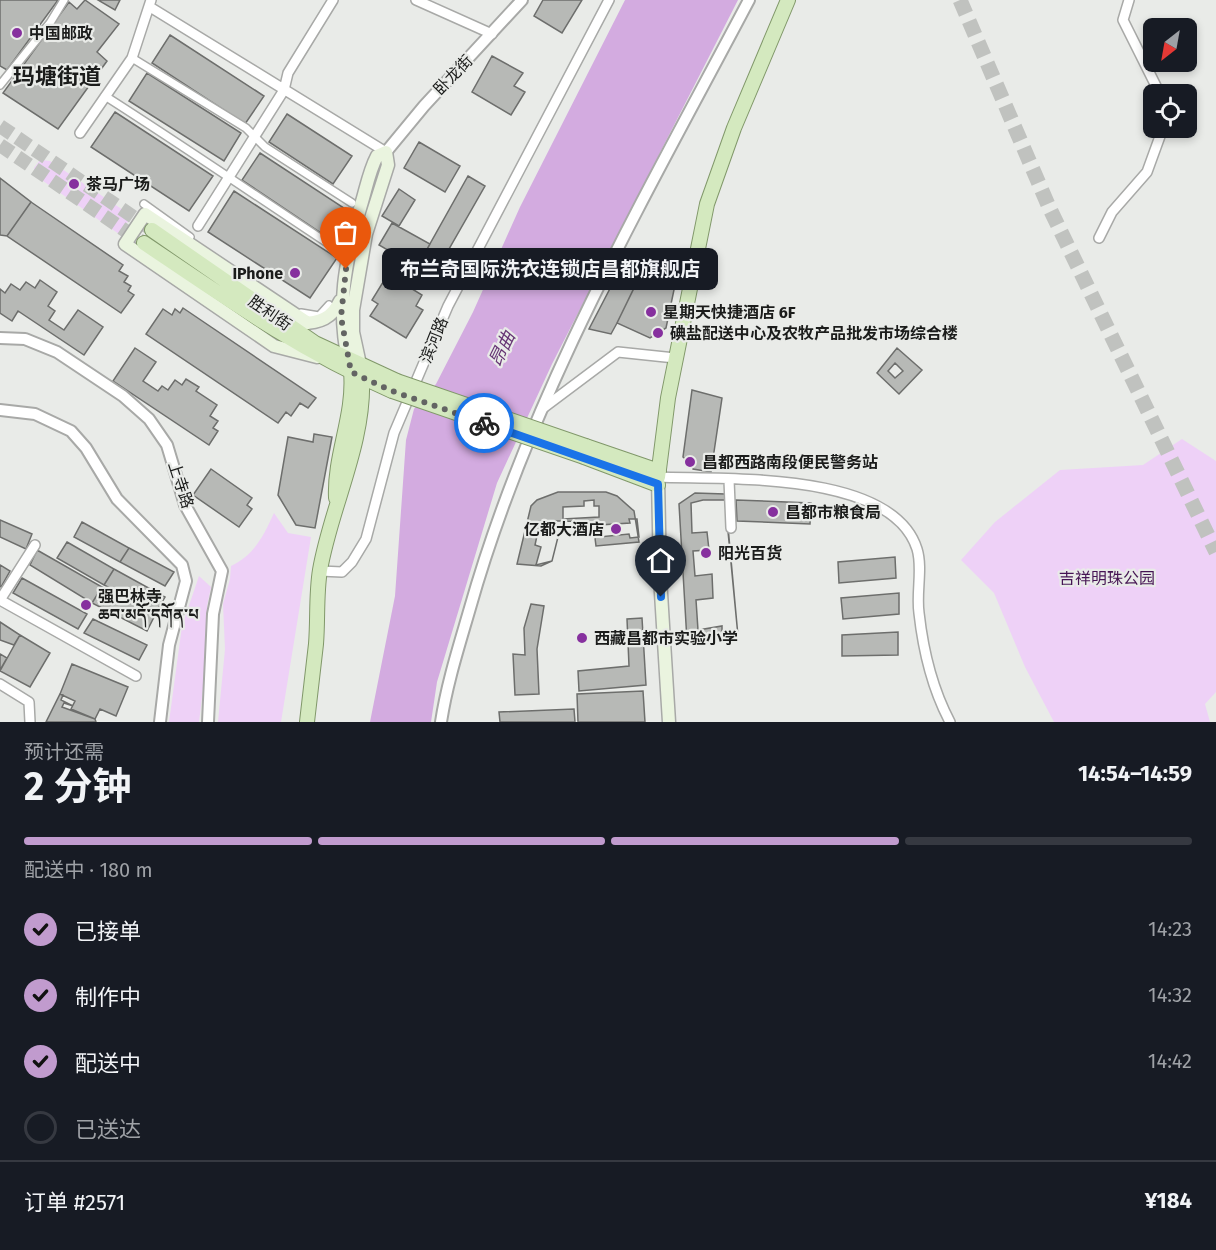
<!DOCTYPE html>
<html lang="zh">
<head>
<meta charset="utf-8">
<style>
  body { margin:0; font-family:"Fira Sans","Noto Sans SC","Noto Serif Tibetan",sans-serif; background:#20242c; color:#f1f3f6; height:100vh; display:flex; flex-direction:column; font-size:22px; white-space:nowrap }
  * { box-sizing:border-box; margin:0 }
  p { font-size:20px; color:#9ea1a6 }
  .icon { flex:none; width:33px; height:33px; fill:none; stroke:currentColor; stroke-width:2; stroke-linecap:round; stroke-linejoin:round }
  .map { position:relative; height:722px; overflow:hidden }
  .side { display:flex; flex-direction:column; background:#171b24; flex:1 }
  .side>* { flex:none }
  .needle { width:39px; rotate:211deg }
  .fabs { position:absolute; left:1143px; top:18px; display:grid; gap:12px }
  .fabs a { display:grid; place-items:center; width:54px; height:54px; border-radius:9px; background:#171b24; box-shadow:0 3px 9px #0003; font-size:30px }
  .pin { position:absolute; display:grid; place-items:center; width:51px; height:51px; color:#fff; margin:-62px -26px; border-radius:50% 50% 50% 0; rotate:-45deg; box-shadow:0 0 6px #0007 }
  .pin .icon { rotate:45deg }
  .courier { position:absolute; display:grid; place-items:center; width:60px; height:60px; margin:-30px; border:4px solid #1a73e8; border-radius:50%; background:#fff; color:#222; box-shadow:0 2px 8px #0007 }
  .bubble { position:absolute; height:42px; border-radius:9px; background:#171b24; box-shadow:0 3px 9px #0003; font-size:20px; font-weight:700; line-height:42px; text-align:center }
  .overview em { font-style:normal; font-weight:700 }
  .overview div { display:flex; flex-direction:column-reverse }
  .overview { display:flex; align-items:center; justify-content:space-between; height:102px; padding:0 24px }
  h1 { font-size:39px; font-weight:700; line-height:45px }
  .bar { display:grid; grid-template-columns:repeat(4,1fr); gap:9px 6px; align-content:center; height:72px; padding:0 24px }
  .bar i { height:8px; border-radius:4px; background:#363941 }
  .bar .active { background:#c19bce }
  .bar p { grid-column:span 4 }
  .line { display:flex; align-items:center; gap:15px; padding:0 24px; border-top:2px solid #363941 }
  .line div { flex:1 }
  ol { padding:0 24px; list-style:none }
  li { display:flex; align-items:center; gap:18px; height:66px }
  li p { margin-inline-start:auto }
  li .icon { padding:6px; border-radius:50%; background:#c19bce; color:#111; stroke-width:4 }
  li:last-child { color:#9ea1a6 }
  li i { width:33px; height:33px; border:3px solid #363941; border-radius:50% }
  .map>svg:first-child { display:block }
  .green { fill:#eed1f7 }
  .water { fill:#d3abe0 }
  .building { fill:#b7b9b6; stroke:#6d6e6c; stroke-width:1.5; fill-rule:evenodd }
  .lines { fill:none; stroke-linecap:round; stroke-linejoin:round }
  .primary-tunnel { stroke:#c0c2bf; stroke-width:14; stroke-dasharray:14 7; stroke-linecap:butt }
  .trunk-tunnel { stroke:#c0c2bf; stroke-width:15; stroke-dasharray:15 8; stroke-linecap:butt }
  .pedestrian-casing { stroke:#a8a9a7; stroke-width:10 }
  .minor-casing { stroke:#a8a9a7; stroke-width:12 }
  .tertiary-casing { stroke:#a8a9a7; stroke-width:14 }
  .secondary-casing { stroke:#a8a9a7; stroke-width:15 }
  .primary-casing { stroke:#81986a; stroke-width:16 }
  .pedestrian { stroke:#fff; stroke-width:7 }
  .minor { stroke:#fff; stroke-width:9 }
  .tertiary { stroke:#fff; stroke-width:10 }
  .secondary { stroke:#eaf4df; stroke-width:12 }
  .primary { stroke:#d4e9bf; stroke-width:14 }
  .primary-bridge-casing { stroke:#81986a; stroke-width:16; stroke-linecap:butt }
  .primary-bridge { stroke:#d4e9bf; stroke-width:14 }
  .done { stroke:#636463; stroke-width:6; stroke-dasharray:0 10.8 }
  .route { stroke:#1a73e8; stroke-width:8 }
  .poi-dot { fill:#86309e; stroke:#e9ebe8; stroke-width:2 }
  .labels { text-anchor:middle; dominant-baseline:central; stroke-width:4.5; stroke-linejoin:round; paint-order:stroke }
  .poi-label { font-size:16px; font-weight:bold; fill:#1b1c1b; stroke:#e9ebe8; text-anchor:start }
  .street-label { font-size:16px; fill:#1b1c1b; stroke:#e9ebe8 }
  .park-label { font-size:16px; fill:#461554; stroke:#e9ebe8 }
  .water-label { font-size:18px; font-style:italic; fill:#673675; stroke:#e9ebe8 }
  .district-label { font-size:22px; font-weight:bold; fill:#1b1c1b; stroke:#e9ebe8 }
</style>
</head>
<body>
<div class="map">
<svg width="1216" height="722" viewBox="0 0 1216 722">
  <rect width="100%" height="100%" fill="#e9ebe8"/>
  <path class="green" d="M40 160 50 161 132 216 119 234 36 176 34 168Z
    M1182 439 1216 461V692L1205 704 1210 722H1054L1025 667 994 593 961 560 995 522 1060 470 1143 465Z
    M274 513 288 533 311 537 281 722H218L225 649 223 604 230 579 231 566C254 555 263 537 274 513Z
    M199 576 211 587 207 606V655L199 722H169L182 626Z"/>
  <path class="water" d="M625 0H738L552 364 497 483 437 682 431 722H370L395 596 406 440 414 409 436 384 473 312 520 207Z"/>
  <path class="building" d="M0 0H58L7 70 0 66Z
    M85 0 119 24 97 52 107 61 58 129 3 93 69 2 77 9Z
    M98 0H120L115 10Z
    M543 0H582L562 33 534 16Z
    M170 35 264 96 245 124 152 63Z
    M492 56 523 73 514 86 525 92 511 115 472 92Z
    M147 73 241 133 224 161 129 101Z
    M115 112 213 176 189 211 91 147Z
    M287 114 352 156 333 184 269 142Z
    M419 142 460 166 445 192 404 168Z
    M260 153 347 210 339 245 242 180Z
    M468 176 485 186 433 277 417 267Z
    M0 178 31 202 7 236 0 235Z
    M399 189 415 200 399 226 382 216Z
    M234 191 337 258 310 298 208 232Z
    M31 202 123 265 119 271 128 276 124 282 131 286 128 291 134 295 121 313 7 236Z
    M392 223 430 244 417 267 379 245Z
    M628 254 646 263 617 323 611 334 589 329Z
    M388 274 422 295 416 306 423 310 406 338 370 316 378 304 372 300Z
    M640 276 675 285 666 328 650 338 617 323Z
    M40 280 57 292 48 306 55 311 49 320 64 330 78 310 103 327 84 355 18 311 12 321 0 313V289L5 293 11 284 20 290 26 282 35 288Z
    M183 308 316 398 308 408 300 403 291 416 286 412 278 423 146 334 163 309 172 315 175 309 180 313Z
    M135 348 156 362 143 381 158 391 162 386 168 390 175 380 182 385 186 379 199 387 196 391 217 405 210 416 218 421 213 428 218 431 209 445 113 381Z
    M897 348 922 370 899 394 877 373ZM895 363 903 371 895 378 888 371Z
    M692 390 722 398 711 472 693 469 692 465 683 457Z
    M314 434 332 437 315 528 296 525 278 495 288 437 313 442Z
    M211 469 252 498 247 505 252 509 239 527 193 495Z
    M558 492H606L617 496 634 511 639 542 596 546 593 522 562 521 552 561 541 566 517 564 531 506 537 500Z
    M695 493 725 494 738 636 687 641 679 504Z
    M594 500V506H599V517L563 519V507L584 506V501Z
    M703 500H725L738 636 722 637V626L698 630 696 600 713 598 712 574 695 576 693 551 709 550 707 532 692 533 691 503Z
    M736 500 811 503 810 524 737 521Z
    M629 519H637L639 537 630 538 629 534 599 537V525L630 523Z
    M0 520 32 534 26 549 0 537Z
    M544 521H562L552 561 536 565 541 547 535 545 538 531 543 532Z
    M82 522 129 548 120 562 74 537Z
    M67 542 114 569 104 585 57 558Z
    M129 548 174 572 165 586 120 562Z
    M37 550 102 587 92 603 30 565Z
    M895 557 896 578 839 583 838 562Z
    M0 565 10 571 1 587 0 586Z
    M114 569 165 597 156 612 104 585Z
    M22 578 87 614 78 629 13 593Z
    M102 587 156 613 147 631 92 603Z
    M899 593V614L843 619 841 598Z
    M531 604 544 606 537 649 539 694 515 695 513 654 525 655 524 628Z
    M642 618 646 685 579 691 578 671 629 666 627 619Z
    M93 619 147 645 139 660 84 633Z
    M0 622 20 635 14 645 0 640Z
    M898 632V655L842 656V635Z
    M20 635 50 653 30 687 0 671Z
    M0 654 7 658 0 670Z
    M72 664 128 687 116 716 100 709 95 719 71 709 75 701 60 694Z
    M643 691 645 722H578L577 694Z
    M60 694 63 695 61 700 73 706 64 703 62 707 95 719 96 722H46Z
    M574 709 575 722H500L499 712Z"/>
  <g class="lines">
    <path class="primary-tunnel" d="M0 126 151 229
      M0 145 142 242"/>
    <path class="trunk-tunnel" d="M960 0 1049 207 1216 552"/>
    <g class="pedestrian-casing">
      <path id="pedestrian" d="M132 58 246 128 265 147 352 203
        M0 85 50 23 64 0
        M105 96C185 147 262 200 341 252
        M144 204 190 237
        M301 313 319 316 329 305"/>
    </g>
    <g class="minor-casing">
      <path id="minor" d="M416 0 492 34
        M1129 0 1123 20 1160 94
        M150 7 386 152
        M80 133 132 58 151 0
        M198 226 284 90 288 73 333 0
        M1099 238 1112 212 1147 172 1163 128
        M542 409 618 352 675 358
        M658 477C724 480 892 470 917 549 923 568 916 593 919 613 923 649 933 690 950 722
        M729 480 731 528
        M320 571 342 572 352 562 366 539 394 433 448 306 609 0
        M0 600 136 676
        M0 600 35 545
        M0 684 29 702 30 722"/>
    </g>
    <g class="tertiary-casing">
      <path id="tertiary" d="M386 152 424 106 522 0
        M0 338 25 339 57 352 123 396 149 419 167 445 185 505 222 571 213 614 208 722
        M0 410 35 414 71 431 86 448 117 499 182 565 186 581 169 645 160 722
        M441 722C447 683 459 646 470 608 531 393 645 197 749 0"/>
    </g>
    <g class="secondary-casing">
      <path id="secondary" d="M301 323C320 323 332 318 340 301
        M308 323 145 214 125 244 274 346 317 357
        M349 365C336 306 345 262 361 205 366 189 369 171 377 156L386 152 388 165 366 234 353 310V332L361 369
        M658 478 660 577 669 722"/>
    </g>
    <g class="primary-casing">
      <path id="primary" d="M152 230 315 343 397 381
        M144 243C227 299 299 350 392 391
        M586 446 659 471
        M584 457 658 485
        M658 477 668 398 707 204 734 128 788 0
        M336 498C334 455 355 415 351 372
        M307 722C310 696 313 670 316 644 318 620 316 594 320 570 331 506 365 444 362 377"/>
    </g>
    <use href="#pedestrian" class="pedestrian"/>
    <use href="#minor" class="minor"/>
    <use href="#tertiary" class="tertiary"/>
    <use href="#secondary" class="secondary"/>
    <use href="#primary" class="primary"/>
    <g class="primary-bridge-casing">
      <path id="primary-bridge" d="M397 381 586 446
        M392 391 584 457"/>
    </g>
    <use href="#primary-bridge" class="primary-bridge"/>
  </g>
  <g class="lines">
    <path class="done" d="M346 269 341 317 351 372 392 391 484 423"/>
    <path class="route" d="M484 423 658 484 661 597"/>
  </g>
  <g class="poi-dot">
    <circle cx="17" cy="33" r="6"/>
    <circle cx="74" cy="184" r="6"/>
    <circle cx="295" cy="273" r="6"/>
    <circle cx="651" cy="312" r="6"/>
    <circle cx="658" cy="333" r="6"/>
    <circle cx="690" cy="462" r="6"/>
    <circle cx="773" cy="512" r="6"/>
    <circle cx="616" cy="529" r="6"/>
    <circle cx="706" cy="553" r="6"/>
    <circle cx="86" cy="605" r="6"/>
    <circle cx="582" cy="638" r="6"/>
  </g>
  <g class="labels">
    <g class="poi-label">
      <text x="29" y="33">中国邮政</text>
      <text x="86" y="184">茶马广场</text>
      <text x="283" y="273" text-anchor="end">IPhone</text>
      <text x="663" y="312">星期天快捷酒店 6F</text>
      <text x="670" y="333">碘盐配送中心及农牧产品批发市场综合楼</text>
      <text x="702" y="462">昌都西路南段便民警务站</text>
      <text x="785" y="512">昌都市粮食局</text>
      <text x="604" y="529" text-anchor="end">亿都大酒店</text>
      <text x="718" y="553">阳光百货</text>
      <text x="98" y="596">强巴林寺<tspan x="98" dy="18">ཆབ་མདོ་དགོན་པ</tspan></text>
      <text x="594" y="638">西藏昌都市实验小学</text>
    </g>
    <g class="street-label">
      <text transform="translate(453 75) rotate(-46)">卧龙街</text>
      <text transform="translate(270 313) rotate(35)">胜利街</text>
      <text transform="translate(434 340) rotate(-68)">滨河路</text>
      <text transform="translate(181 485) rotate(72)">上寺路</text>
    </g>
    <g class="park-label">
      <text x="1107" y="578">吉祥明珠公园</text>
    </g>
    <g class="water-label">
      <text transform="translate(502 349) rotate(-64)">昂曲</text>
    </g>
    <g class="district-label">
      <text x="57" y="76">玛塘街道</text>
    </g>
  </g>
</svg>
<div class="fabs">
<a><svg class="needle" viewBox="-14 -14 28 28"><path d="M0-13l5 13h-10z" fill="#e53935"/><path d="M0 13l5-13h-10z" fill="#9ea1a6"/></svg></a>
<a><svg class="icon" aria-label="locate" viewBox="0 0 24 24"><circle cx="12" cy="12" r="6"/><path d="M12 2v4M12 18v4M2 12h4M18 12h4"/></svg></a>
</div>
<div class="pin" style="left:346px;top:269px;background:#ea580c"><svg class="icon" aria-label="bag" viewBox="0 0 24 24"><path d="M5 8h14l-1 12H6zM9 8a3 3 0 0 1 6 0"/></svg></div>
<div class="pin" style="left:661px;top:597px;background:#1f2937"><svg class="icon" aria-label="home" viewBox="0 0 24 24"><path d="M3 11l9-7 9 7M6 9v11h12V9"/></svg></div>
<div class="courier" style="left:484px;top:423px"><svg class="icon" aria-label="bike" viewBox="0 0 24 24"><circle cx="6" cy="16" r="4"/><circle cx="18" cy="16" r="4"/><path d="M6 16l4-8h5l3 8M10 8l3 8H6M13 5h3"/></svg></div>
<div class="bubble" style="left:382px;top:248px;width:336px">布兰奇国际洗衣连锁店昌都旗舰店</div>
</div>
<section class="side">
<div class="overview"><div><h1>2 分钟</h1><p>预计还需</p></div><em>14:54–14:59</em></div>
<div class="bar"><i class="active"></i><i class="active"></i><i class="active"></i><i></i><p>配送中 · 180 m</p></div>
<ol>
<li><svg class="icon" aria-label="check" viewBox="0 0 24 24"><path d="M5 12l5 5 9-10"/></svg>已接单<p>14:23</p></li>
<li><svg class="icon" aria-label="check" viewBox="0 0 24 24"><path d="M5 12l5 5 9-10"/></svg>制作中<p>14:32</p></li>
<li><svg class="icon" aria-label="check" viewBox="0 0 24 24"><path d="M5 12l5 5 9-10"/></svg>配送中<p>14:42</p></li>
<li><i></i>已送达</li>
</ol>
<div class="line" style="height:78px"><div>订单 #2571</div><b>¥184</b></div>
</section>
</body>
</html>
